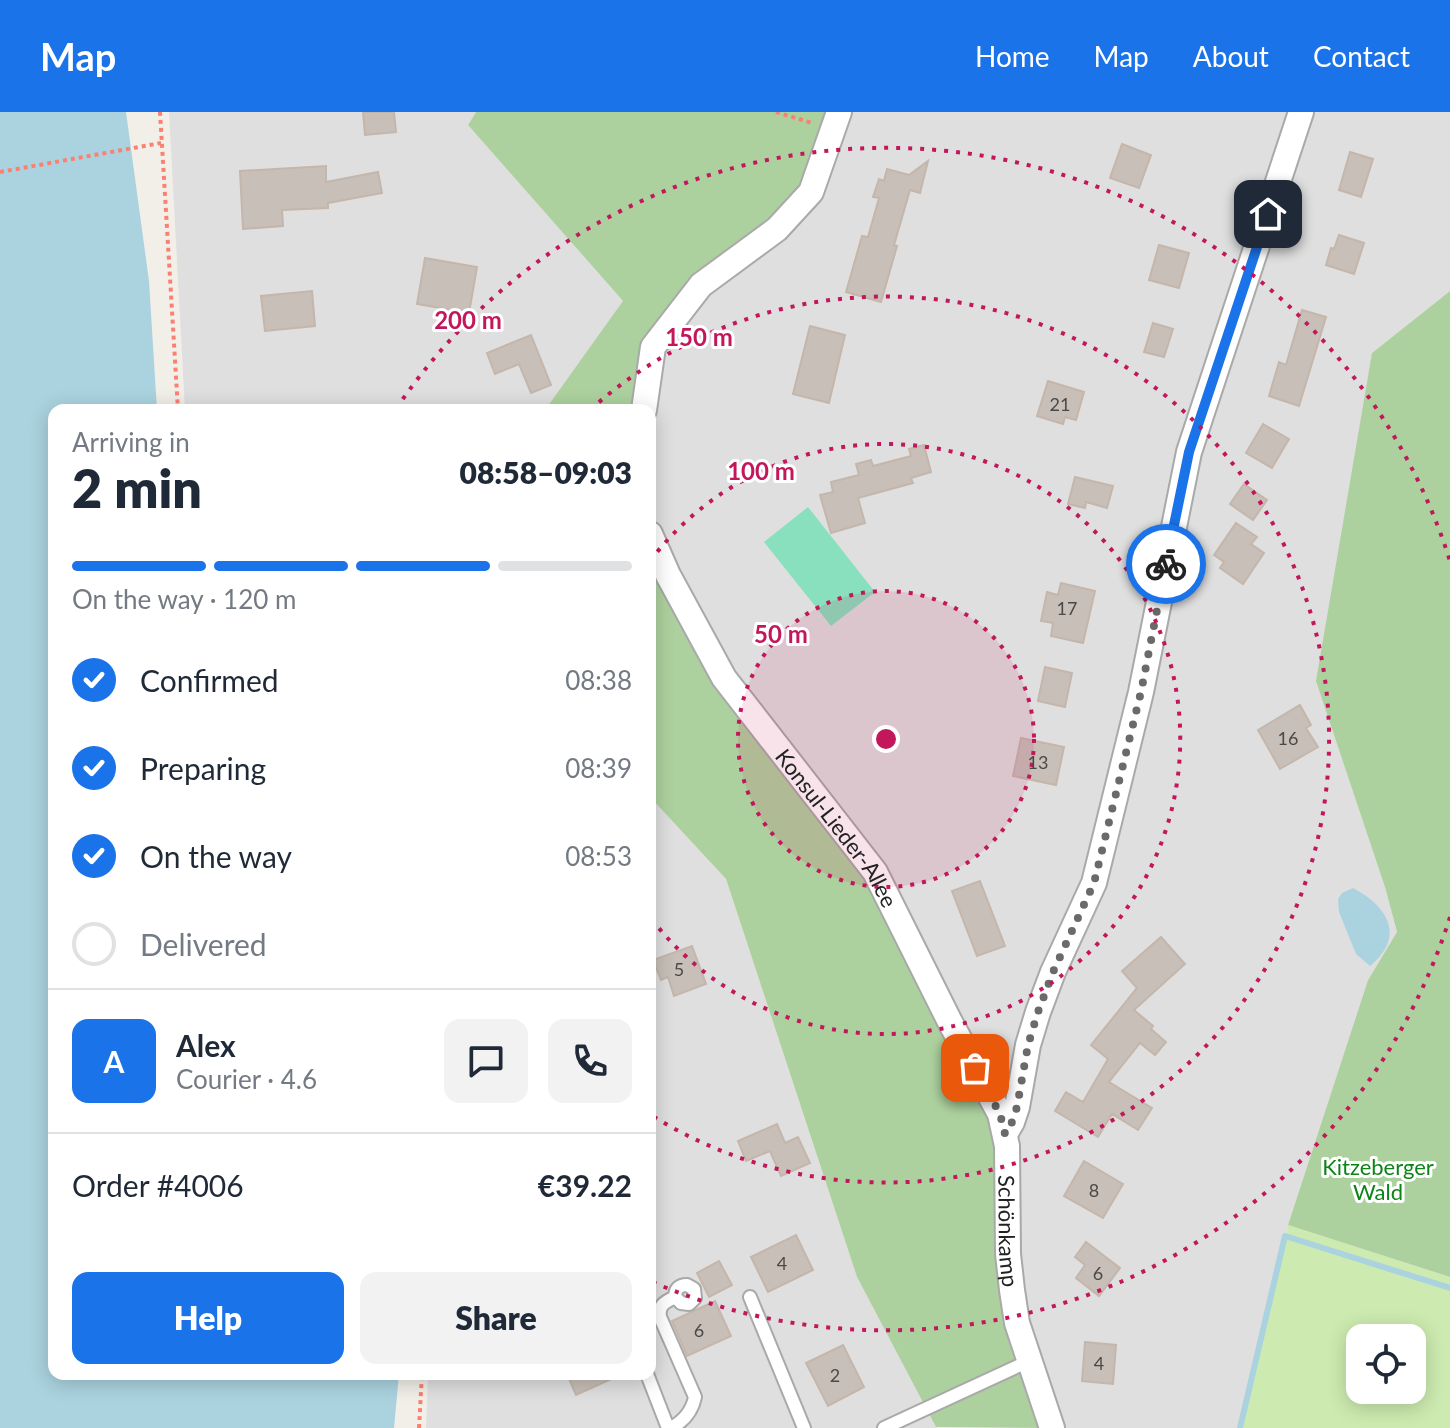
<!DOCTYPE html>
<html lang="en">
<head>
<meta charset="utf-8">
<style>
  body { margin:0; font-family:Lato,sans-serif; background:#f2f2f3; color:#1f2937; height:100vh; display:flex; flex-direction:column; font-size:30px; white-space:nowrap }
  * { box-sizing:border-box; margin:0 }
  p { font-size:26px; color:#747a83 }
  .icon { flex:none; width:44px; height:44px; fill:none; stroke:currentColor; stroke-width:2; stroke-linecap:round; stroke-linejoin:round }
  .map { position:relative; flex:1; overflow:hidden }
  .panel { position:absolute; left:48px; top:292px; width:608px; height:976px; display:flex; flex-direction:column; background:#fff; border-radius:16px; box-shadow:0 4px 20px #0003 }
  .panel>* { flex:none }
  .buttons { position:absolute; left:1346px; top:1212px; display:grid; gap:16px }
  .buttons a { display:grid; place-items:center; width:80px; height:80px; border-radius:16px; background:#fff; box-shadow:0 4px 20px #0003; font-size:40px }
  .pin { position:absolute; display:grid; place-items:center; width:68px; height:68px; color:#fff; margin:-34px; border-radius:16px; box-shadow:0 4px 12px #0006 }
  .courier { position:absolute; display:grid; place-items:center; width:80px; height:80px; margin:-40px; border:6px solid #1a73e8; border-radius:50%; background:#fff; color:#222; box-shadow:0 2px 10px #0007 }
  .headline em { font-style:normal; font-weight:800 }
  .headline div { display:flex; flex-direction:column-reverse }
  .headline { display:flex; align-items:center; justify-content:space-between; height:136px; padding:0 24px }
  h1 { font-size:52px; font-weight:800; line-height:60px }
  .bar { display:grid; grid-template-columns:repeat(4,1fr); gap:12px 8px; align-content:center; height:96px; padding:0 24px }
  .bar i { height:10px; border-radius:6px; background:#e0e1e3 }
  .bar .active { background:#1a73e8 }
  .bar p { grid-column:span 4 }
  .line { display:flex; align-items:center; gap:20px; padding:0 24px; border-top:2px solid #e0e1e3 }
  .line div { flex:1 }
  .round { display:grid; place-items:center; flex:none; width:84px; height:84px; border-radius:16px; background:#f2f2f3 }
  ol { padding:0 24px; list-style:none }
  li { display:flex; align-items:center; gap:24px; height:88px }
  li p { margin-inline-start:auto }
  li .icon { padding:8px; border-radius:50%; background:#1a73e8; color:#fff; stroke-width:4 }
  li:last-child { color:#747a83 }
  li i { width:44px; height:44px; border:4px solid #e0e1e3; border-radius:50% }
  .primary-button { display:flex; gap:16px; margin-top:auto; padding:16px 24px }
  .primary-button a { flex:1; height:92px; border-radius:16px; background:#1a73e8; color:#fff; font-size:32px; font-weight:800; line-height:92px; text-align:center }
  .primary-button a+a { background:#f2f2f3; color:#1f2937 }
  header { display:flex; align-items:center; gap:48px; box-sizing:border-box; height:112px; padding:0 40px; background:#1a73e8; color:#fff }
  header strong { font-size:38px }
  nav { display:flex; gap:44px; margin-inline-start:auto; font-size:28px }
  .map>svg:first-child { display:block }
  .residential { fill:#e0dfdf }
  .grass { fill:#cdebb0; fill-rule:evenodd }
  .forest { fill:#add19e }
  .pitch { fill:#88e0be }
  .water { fill:#aad3df }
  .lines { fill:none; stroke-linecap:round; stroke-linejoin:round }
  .stream { stroke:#aad3df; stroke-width:6 }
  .building { fill:#c7bfb8; stroke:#c4b6ab; stroke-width:2 }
  .service-casing { stroke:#a9a9a9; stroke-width:16 }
  .minor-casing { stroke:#a9a9a9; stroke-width:28 }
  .path { stroke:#fa8072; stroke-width:4; stroke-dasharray:4 4; stroke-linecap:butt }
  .service { stroke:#fff; stroke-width:12 }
  .minor { stroke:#fff; stroke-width:24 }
  .done { stroke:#6b6a68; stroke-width:8; stroke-dasharray:0 14.4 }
  .route { stroke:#1a73e8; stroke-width:10 }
  .ring { fill:none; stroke:#c2185b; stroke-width:4; stroke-dasharray:4 8 }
  .labels { text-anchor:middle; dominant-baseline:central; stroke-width:6; stroke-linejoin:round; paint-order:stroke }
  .number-label { font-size:18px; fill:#4b4948 }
  .street-label { font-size:22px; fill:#222; stroke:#fff }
  .park-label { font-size:22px; fill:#0c8416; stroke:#fff }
  .centre { fill:#c2185b; stroke:#fff; stroke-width:4 }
  .ring-label { font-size:24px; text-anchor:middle; font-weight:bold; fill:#c2185b; stroke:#fff; stroke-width:6; stroke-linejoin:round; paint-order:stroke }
</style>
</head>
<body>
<header>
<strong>Map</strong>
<nav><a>Home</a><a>Map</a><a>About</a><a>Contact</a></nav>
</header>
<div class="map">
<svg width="1450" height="1316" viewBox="0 0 1450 1316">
  <rect width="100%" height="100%" fill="#f2efe9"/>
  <path class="residential" d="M169 0H476L468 13 624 190 545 298H185Z
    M831 0H1450V179L1372 241 1385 775 1397 820 1368 868 1288 1113 1240 1316H1048L650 430 649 235Z
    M650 685 726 767 857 1165 937 1316H426L428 1262H650Z"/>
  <path class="grass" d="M1288 1113 1450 1165V1316H1240ZM1360 1226H1412V1278H1360Z"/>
  <path class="forest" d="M476 0H831L804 76 649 235 640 298H545L623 189 468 13Z
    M1450 179V1165L1288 1113 1368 868 1397 820 1385 775 1316 569 1372 241Z
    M650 430 716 575 869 764 998 1024 1005 1165 1048 1316 936 1315 857 1165 726 767 650 685Z"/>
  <path class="pitch" d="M808 395 875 480 831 514 764 430Z"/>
  <path class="water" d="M0 0H126L149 169 157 298H54V1262H399L394 1316H0Z
    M1353 776C1388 794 1406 825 1370 854L1356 842 1339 800 1338 787 1342 781Z"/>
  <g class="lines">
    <path class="stream" d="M1240 1316 1285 1124 1450 1176"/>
  </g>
  <path class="building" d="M363 0H394L396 20 365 23Z
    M1122 32 1151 43 1139 76 1110 66Z
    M1350 40 1373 47 1361 85 1339 78Z
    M928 49 920 81 910 78 894 133 897 134 881 190 846 180 862 124 868 125 879 86 873 85 879 67 884 69 887 57 909 63Z
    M326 54V70L378 60 382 81 328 91V96L282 98 283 114 243 117 240 59Z
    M1339 123 1364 131 1354 162 1326 153 1331 136 1334 137Z
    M1159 133 1189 141 1179 176 1149 168Z
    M425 146 477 155 469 201 417 192Z
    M312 179 315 214 265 219 261 184Z
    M1302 198 1326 205 1299 294 1269 284 1279 250 1286 253Z
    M1153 211 1173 217 1164 245 1144 240Z
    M810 214 845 223 829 291 793 282Z
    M531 223 551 273 531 281 519 252 495 262 487 241Z
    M1048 269 1084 280 1076 308 1065 305 1063 312 1037 304Z
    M1263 312 1289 327 1272 356 1246 341Z
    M924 333 931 360 911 366 913 371 858 386 865 411 831 421 820 383 833 380 831 370 859 363 856 352 871 348 873 354 911 344 909 337Z
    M1075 365 1113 374 1107 396 1086 390 1085 396 1068 392Z
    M1244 372 1267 388 1253 408 1230 392Z
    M1236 411 1257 425 1251 432 1264 441 1243 472 1220 456 1224 450 1214 443Z
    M1061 471 1095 479 1083 531 1051 524 1053 511 1041 509 1047 480 1058 483Z
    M1045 555 1072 561 1065 595 1038 589Z
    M1300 593 1311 613 1306 616 1318 635 1280 657 1258 618Z
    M1021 626 1064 635 1056 673 1013 664Z
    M980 769 1005 834 977 844 952 779Z
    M1161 825 1185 852 1134 898 1153 914 1151 917 1166 930 1155 943 1140 931 1109 970 1152 996 1138 1018 1112 1002 1098 1025 1055 999 1066 980 1083 990 1108 947 1091 933 1137 876 1122 859Z
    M692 834 706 872 674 884 668 865 661 868 653 848Z
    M777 1012 785 1031 798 1025 810 1051 781 1064 770 1039 746 1049 738 1029Z
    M1084 1049 1123 1072 1103 1106 1064 1084Z
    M796 1123 813 1158 768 1180 751 1145Z
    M1086 1130 1120 1156 1099 1184 1076 1166 1085 1153 1075 1145Z
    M719 1149 732 1173 709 1185 697 1161Z
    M715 1189 731 1224 687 1244 672 1209Z
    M1085 1230 1116 1233 1113 1272 1082 1269Z
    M843 1233 864 1275 828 1294 806 1251Z
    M567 1262H622L576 1283Z"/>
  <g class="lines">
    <g class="service-casing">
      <path id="service" d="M750 1185 804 1316
        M647 1262 668 1316
        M671 1316C684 1309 692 1300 695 1285L660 1205C658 1193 665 1190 675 1185 675 1177 679 1173 687 1173L694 1177 695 1186 689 1192 681 1191 675 1185
        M884 1316 1029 1249"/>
    </g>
    <g class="minor-casing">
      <g id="minor">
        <path d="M644 298 653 235 701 173 777 117 811 80 839 0"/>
        <path id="s1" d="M650 422 668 463 724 566 875 760 950 910 1000 1002 1007 1034 1008 1142 1012 1178 1017 1211 1052 1316"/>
        <path d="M1005 1022 1012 1010 1017 995 1028 933 1038 900 1053 860 1094 771 1141 580 1189 340 1301 0"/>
      </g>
    </g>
    <path class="path" d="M160 0 178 298
      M776 0 812 11
      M0 60 161 31
      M419 1316 422 1262"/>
    <use href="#service" class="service"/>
    <use href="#minor" class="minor"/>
  </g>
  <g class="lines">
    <path class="done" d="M975 956 1000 1002 1005 1022 1012 1010 1017 995 1028 933 1038 900 1053 860 1094 771 1141 580 1166 452"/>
    <path class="route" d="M1166 452 1189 340 1268 102"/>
  </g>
  <circle cx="886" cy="627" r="148" fill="#c2185b" fill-opacity=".12"/>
  <g class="ring">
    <circle cx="886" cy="627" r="148"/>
    <path d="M650 449A295 295 0 1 1 650 805"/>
    <path d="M590 298A443 443 0 1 1 651 1003"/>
    <path d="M1450 805A591 591 0 0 1 650 1169M396 297A591 591 0 0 1 1450 449"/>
  </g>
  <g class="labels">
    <g class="number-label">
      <text x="1060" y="292">21</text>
      <text x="1067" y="496">17</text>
      <text x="1288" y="626">16</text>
      <text x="1038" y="650">13</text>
      <text x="679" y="857">5</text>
      <text x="1094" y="1078">8</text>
      <text x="782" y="1151">4</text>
      <text x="1098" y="1161">6</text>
      <text x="699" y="1218">6</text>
      <text x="1099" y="1251">4</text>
      <text x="835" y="1263">2</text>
    </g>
    <g class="street-label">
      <text stroke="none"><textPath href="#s1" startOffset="350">Konsul-Lieder-Allee</textPath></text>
      <text stroke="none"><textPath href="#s1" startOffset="798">Schönkamp</textPath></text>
    </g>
    <g class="park-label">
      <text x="1378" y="1054">Kitzeberger<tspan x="1378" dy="25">Wald</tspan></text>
    </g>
  </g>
  <circle cx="886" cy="627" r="12" class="centre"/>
  <g class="ring-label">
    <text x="468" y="217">200 m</text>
    <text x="699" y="234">150 m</text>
    <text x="761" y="368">100 m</text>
    <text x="781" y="531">50 m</text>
  </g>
</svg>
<div class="buttons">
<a><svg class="icon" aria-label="locate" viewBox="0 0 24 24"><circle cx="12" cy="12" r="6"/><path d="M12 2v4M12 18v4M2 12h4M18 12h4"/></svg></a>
</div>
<div class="pin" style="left:975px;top:956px;background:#ea580c"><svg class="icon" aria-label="bag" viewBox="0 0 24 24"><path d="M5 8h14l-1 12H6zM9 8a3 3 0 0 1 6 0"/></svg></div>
<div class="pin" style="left:1268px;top:102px;background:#1f2937"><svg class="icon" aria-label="home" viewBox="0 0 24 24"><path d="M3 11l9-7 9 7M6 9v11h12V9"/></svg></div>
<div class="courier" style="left:1166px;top:452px"><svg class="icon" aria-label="bike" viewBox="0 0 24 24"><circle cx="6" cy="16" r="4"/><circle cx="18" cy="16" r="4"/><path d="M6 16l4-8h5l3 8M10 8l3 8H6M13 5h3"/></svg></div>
<section class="panel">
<div class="headline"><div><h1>2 min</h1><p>Arriving in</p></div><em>08:58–09:03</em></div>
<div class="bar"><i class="active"></i><i class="active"></i><i class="active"></i><i></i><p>On the way · 120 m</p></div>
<ol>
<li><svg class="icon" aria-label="check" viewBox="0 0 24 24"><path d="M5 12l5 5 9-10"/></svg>Confirmed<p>08:38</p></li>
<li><svg class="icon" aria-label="check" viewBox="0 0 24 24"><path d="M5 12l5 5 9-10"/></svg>Preparing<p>08:39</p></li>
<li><svg class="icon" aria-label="check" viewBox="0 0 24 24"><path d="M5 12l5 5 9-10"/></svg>On the way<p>08:53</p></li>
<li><i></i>Delivered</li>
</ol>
<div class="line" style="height:144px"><b class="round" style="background:#1a73e8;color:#fff">A</b><div><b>Alex</b><p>Courier · 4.6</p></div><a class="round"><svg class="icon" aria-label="chat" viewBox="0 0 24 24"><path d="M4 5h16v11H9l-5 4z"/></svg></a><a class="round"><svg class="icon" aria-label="phone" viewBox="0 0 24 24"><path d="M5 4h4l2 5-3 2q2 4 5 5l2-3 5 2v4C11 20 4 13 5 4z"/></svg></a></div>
<div class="line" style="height:104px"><div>Order #4006</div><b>€39.22</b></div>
<div class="primary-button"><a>Help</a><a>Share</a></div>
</section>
</div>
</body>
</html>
